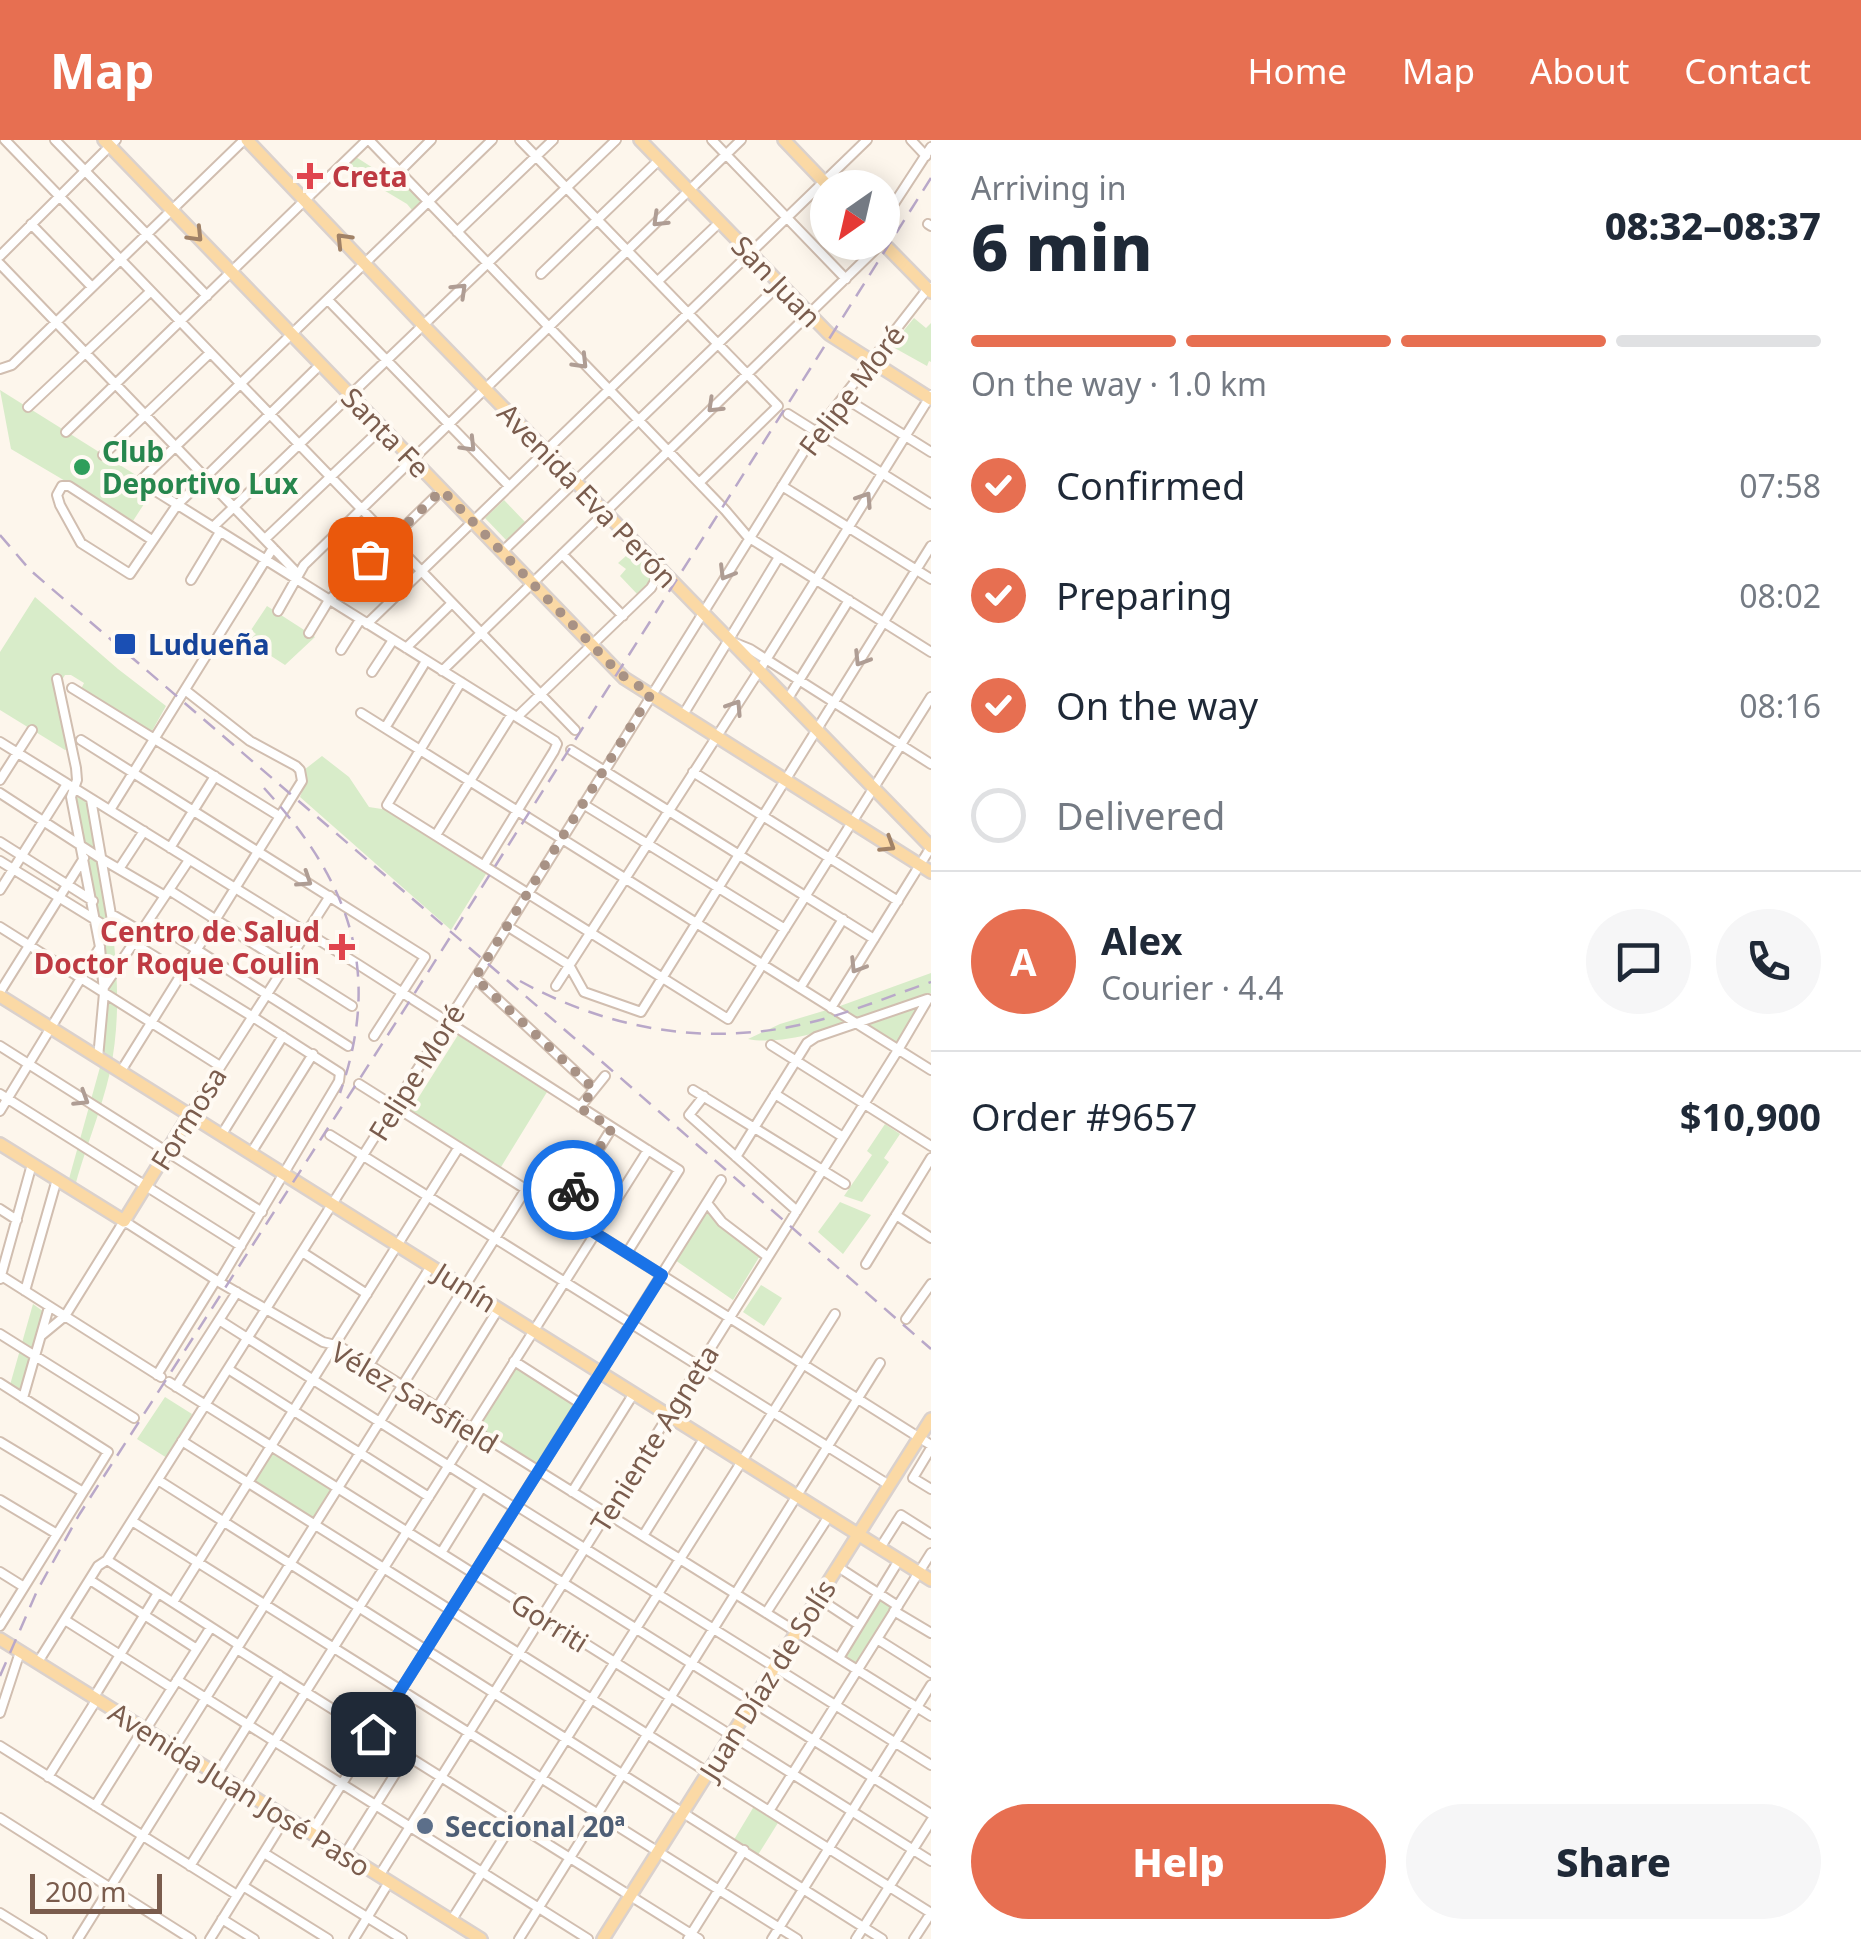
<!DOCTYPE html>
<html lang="en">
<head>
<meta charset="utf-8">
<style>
  body { margin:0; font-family:"Noto Sans",sans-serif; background:#f6f6f7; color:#1f2937; height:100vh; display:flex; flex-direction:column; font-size:38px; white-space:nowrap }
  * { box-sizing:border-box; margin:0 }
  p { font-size:32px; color:#747a83 }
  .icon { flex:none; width:55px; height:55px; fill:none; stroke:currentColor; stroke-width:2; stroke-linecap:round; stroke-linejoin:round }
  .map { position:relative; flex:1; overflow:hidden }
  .sheet { display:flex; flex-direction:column; background:#fff; width:930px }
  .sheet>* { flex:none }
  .needle { width:65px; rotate:214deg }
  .buttons { position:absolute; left:810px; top:30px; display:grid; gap:20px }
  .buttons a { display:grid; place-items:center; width:90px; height:90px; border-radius:50%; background:#fff; box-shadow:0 5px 25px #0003; font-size:50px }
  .scale { position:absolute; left:30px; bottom:25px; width:132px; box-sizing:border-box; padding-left:10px; border:5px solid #7a5c4d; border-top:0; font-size:28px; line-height:35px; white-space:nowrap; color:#7a5c4d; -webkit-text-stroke:8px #fffaf3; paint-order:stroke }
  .pin { position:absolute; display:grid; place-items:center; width:85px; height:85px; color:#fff; margin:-42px; border-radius:20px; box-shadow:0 5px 15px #0006 }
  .courier { position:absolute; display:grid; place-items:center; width:100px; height:100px; margin:-50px; border:8px solid #1a73e8; border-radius:50%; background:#fff; color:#222; box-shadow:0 2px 12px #0007 }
  .overview em { font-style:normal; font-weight:800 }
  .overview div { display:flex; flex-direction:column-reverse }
  .overview { display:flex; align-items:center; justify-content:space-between; height:170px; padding:0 40px }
  h1 { font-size:65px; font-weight:800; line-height:75px }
  .bar { display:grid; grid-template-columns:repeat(4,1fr); gap:15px 10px; align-content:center; height:120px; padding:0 40px }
  .bar i { height:12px; border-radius:8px; background:#e0e1e3 }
  .bar .selected { background:#e76f51 }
  .bar p { grid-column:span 4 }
  .line { display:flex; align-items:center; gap:25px; padding:0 40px; border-top:2px solid #e0e1e3 }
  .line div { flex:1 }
  .round { display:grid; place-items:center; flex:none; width:105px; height:105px; border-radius:52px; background:#f6f6f7 }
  ol { padding:0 40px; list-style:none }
  li { display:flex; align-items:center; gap:30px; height:110px }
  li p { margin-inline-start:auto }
  li .icon { padding:10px; border-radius:50%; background:#e76f51; color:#fff; stroke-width:4 }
  li:last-child { color:#747a83 }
  li i { width:55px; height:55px; border:5px solid #e0e1e3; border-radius:50% }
  .cta { display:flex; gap:20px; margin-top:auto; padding:20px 40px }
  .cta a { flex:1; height:115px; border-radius:60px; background:#e76f51; color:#fff; font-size:40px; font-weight:800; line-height:115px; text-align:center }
  .cta a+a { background:#f6f6f7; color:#1f2937 }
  header { display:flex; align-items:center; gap:60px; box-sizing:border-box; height:140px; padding:0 50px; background:#e76f51; color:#fff }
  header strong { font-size:48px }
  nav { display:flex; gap:55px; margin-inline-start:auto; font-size:35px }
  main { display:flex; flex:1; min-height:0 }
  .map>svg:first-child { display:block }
  .green { fill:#d8ecc9 }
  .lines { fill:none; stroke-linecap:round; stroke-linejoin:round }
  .minor-casing { stroke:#d1beb0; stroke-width:12 }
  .major-casing { stroke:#dad1cd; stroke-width:16 }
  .minor { stroke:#fff; stroke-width:8 }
  .major { stroke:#fbd9a5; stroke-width:11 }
  .rail { stroke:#b9a8c9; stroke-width:2.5; stroke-dasharray:15 10; stroke-linecap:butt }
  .oneway { stroke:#af9d94 }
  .oneway2 { stroke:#a18267 }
  .done { stroke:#a89285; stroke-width:10; stroke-dasharray:0 18 }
  .route { stroke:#1a73e8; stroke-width:12 }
  .health-dot { fill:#e0444e; stroke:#fffaf3; stroke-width:4 }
  .leisure-dot { fill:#2e9e5b; stroke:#fffaf3; stroke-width:4 }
  .transit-dot { fill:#1a4fb4; stroke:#fffaf3; stroke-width:4 }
  .service-dot { fill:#5c6f8a; stroke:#fffaf3; stroke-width:4 }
  .labels { text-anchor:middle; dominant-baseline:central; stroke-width:8; stroke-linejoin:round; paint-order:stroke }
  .health-label { font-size:28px; font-weight:bold; fill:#be3a42; stroke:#fffaf3; text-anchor:start }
  .street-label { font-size:28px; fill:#7a5c4d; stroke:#fffaf3 }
  .leisure-label { font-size:28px; font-weight:bold; fill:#27864d; stroke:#fffaf3; text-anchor:start }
  .transit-label { font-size:28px; font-weight:bold; fill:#164399; stroke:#fffaf3; text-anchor:start }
  .service-label { font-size:28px; font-weight:bold; fill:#4e5e75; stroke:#fffaf3; text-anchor:start }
</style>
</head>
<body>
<header>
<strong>Map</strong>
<nav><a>Home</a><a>Map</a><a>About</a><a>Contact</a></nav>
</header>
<main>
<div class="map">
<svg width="931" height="1799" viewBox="0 0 931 1799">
  <rect width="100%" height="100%" fill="#fdf6ec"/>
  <path class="green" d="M356 17 404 48 407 47 422 62 412 70 407 64 345 27Z
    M914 178 926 188 931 183V222L929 221 927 226 891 206Z
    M0 250 155 347 133 381 11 309Z
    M504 360 526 383 507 401 485 378Z
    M635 408 657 431 651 444 639 456 620 436 626 429 618 423Z
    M35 457 118 529 166 566 152 591 81 549 84 543 71 535H65L60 543 73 608 65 610 0 570V512Z
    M267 466 315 497 285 525 248 501 256 494 251 490Z
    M322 616 349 637 369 667 388 670 486 734 451 790 300 657 307 638 304 630Z
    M75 648 90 657C106 747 129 841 110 932 101 972 84 1011 74 1050L67 1046 102 920 104 853 71 657Z
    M931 833V853C884 869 796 909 748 899L780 884 840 866Z
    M921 863 898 903 868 885V882Z
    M458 895 547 952 501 1027 404 967 402 962 405 958 415 963Z
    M885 984 900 994 884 1018 889 1022 862 1062 844 1056 872 1015 867 1011Z
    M840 1062 871 1075 843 1114 818 1092Z
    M708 1066 761 1114 733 1160 675 1120Z
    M761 1145 782 1158 764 1186 743 1172Z
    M33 1164 44 1172 21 1252 10 1245Z
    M516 1226 576 1263 536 1326 476 1289Z
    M165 1257 192 1274 190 1278 192 1280 167 1318 137 1299Z
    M271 1306 338 1348 315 1385 248 1343Z
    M881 1459 893 1466V1469L857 1526 844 1518 845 1513 878 1461Z
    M756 1663 781 1678 756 1718 732 1703Z"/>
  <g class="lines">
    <g class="minor-casing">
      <path id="minor" d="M5 0 575 590
        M55 0 207 156
        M369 0 725 370 748 397 931 512
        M520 0 778 266 699 343
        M712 0 846 139
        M911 0 926 16
        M399 32 431 0
        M882 82 931 7
        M31 84 92 147
        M928 84 931 86
        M457 92 553 0
        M0 116 116 0
        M0 124 298 434
        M541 134 659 20
        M658 141 720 82
        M328 160 509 346
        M0 229 12 225 244 0
        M843 257 931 312
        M28 267 151 151
        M788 274 931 364
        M66 292 367 0
        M103 315 210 213
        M142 339 492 0
        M782 346 931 439
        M154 350 555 601 557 604 554 611 484 725
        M213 387 616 0
        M265 399 382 288
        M152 400 69 346H62L57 355 60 365 81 403 130 434 177 365 321 224
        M502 412 780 144
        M562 414 623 476
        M191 440 220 392
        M278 471 304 425 741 0
        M367 484 867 0
        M309 493 329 460 442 350
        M735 503 750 509 931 624
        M406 508 452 463
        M341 510 360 480
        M442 531 883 102
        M372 532 393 500
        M57 539 76 628 77 640 71 657 100 807 104 853 98 918
        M461 542 387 665 728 879 931 557
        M72 548 279 676
        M787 560 849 460
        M361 573 931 930
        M683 575 779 417
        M517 577 651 448 661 431
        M385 588 426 521
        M81 600 425 817 374 896
        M0 602 359 825 679 1030 627 1113
        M571 610 874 799
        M693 632 898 761
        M0 640 32 590
        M0 653 100 718 165 756
        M91 659 114 792
        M583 664 785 789
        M110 670 273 408
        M436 695 512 574
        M0 702 93 761
        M170 708 215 636
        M0 721 253 877 340 933 339 941 219 1142
        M119 729 144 691
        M0 750 67 644
        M169 750 352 866
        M111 774 142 792
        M150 780 348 906
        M507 786 569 825 584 852 641 872 931 406
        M0 787 220 926
        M475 838 594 949
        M556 846 759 531 931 255
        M104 847 189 720
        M800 848 843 779
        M0 852 84 718
        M831 868 931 707
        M771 905 931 1006
        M0 906 262 1072
        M121 931 302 641 300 630 296 626 250 601 185 550
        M359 944 931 1305
        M693 950 845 1044
        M0 954 241 1106
        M775 954 843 997
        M704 956 689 975 797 1071
        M580 967 605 936
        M0 971 100 807
        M190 974 330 756
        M222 994 283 896
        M330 995 889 1345
        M251 1013 313 914
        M736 1017 807 903 816 897 927 859
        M707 1063 722 1082 768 1117
        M0 1069 17 1080
        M560 1071 612 988
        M896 1075 931 1098
        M302 1112 367 1154
        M866 1124 931 1018
        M0 1135 161 1237
        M0 1139 32 1024
        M25 1151 57 1039
        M906 1179 931 1144
        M219 1180 515 1368
        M0 1194 134 1278
        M42 1195 65 1176 124 1081 219 1142 323 1202 339 1206 931 1576
        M514 1221 581 1264
        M369 1225 431 1126
        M228 1229 429 1357
        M157 1235 216 1140
        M169 1242 931 1721
        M0 1243 108 1312 0 1486
        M176 1247 237 1152
        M23 1258 49 1167
        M437 1268 499 1168
        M182 1301 931 1773
        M0 1302 83 1352
        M931 1308 913 1338 931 1349
        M158 1340 882 1799
        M572 1352 634 1253
        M0 1360 57 1394
        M517 1366 931 1625
        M132 1381 797 1799
        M643 1396 705 1297
        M495 1400 931 1674
        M880 1408 901 1375 931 1394
        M441 1413 482 1347
        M107 1420 239 1505
        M838 1427 898 1466
        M0 1432 24 1447
        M90 1440 197 1509
        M818 1458 859 1485
        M173 1462 459 1007
        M894 1471 931 1493
        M766 1473 829 1376
        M65 1480 172 1548
        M877 1499 931 1533
        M237 1509 699 1799
        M839 1518 899 1420
        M38 1522 98 1426 107 1420 486 821 816 292 929 147
        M177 1540 588 1799
        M94 1557 158 1453
        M0 1573 20 1512
        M146 1589 211 1487
        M0 1606 237 1755
        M175 1607 526 1049
        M217 1634 279 1535
        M48 1637 97 1559
        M243 1651 648 1010
        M95 1666 144 1588
        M769 1671 931 1413
        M0 1678 191 1799
        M311 1693 721 1040
        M264 1713 402 1799
        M345 1714 407 1615
        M190 1726 239 1648
        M379 1736 898 910 928 859
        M243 1746 328 1799
        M0 1773 42 1799
        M222 1779 254 1799
        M451 1781 835 1174
        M78 1799 191 1618
        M210 1799 286 1677
        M354 1799 389 1742
        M519 1799 880 1223
        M688 1799 744 1710
        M772 1799 931 1545
        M856 1799 931 1681
        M914 1799 931 1773"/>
    </g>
    <g class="major-casing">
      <path id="major" d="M104 0 624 538 931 732
        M247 0 423 185 931 707
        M640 0 829 194 931 259
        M784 0 830 48
        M882 102 931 152
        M0 856 931 1440
        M0 1004 124 1081 190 974
        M0 1499 481 1799
        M603 1799 931 1279"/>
    </g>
    <use href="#minor" class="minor"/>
    <use href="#major" class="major"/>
    <path class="rail" d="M0 395 30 430 608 927 931 1209
      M264 648C349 741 383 830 340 953
      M520 841C609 890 709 907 808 883 850 873 890 856 931 842
      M0 1536 37 1451 79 1375 411 859 931 38"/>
  </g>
  <defs><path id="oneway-chevron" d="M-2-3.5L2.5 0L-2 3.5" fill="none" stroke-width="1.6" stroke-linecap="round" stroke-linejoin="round" transform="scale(2.5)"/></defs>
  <g class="oneway">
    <use href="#oneway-chevron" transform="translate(659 80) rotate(136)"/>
    <use href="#oneway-chevron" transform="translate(460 150) rotate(-44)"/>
    <use href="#oneway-chevron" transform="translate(581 222) rotate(46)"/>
    <use href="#oneway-chevron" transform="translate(714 266) rotate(136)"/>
    <use href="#oneway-chevron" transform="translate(469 305) rotate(46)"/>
    <use href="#oneway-chevron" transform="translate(865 359) rotate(-57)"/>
    <use href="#oneway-chevron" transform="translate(726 433) rotate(121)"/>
    <use href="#oneway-chevron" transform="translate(861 519) rotate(122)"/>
    <use href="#oneway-chevron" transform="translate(735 567) rotate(-57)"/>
    <use href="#oneway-chevron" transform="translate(305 740) rotate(33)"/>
    <use href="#oneway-chevron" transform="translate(857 826) rotate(122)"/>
    <use href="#oneway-chevron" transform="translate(82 959) rotate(32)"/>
  </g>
  <g class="oneway2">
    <use href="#oneway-chevron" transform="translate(196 95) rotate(46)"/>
    <use href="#oneway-chevron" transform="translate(343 100) rotate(-134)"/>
    <use href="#oneway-chevron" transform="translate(888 705) rotate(32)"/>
  </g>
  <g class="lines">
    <path class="done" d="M370 419 442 350 620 534 651 554 475 838 594 949 580 968 612 988 573 1050"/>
    <path class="route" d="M373 1594 662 1135 560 1071 573 1050"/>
  </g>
  <g class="health-dot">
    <path d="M305 21h10v10h10v10h-10v10h-10v-10h-10v-10h10z"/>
    <path d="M337 792h10v10h10v10h-10v10h-10v-10h-10v-10h10z"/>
  </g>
  <circle class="leisure-dot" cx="82" cy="327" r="10"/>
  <rect class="transit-dot" x="113" y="492" width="24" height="24" rx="5"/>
  <circle class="service-dot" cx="425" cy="1686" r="10"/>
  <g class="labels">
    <g class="health-label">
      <text x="332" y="36">Creta</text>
      <text x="320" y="791" text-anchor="end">Centro de Salud<tspan x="320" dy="32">Doctor Roque Coulin</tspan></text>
    </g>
    <g class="street-label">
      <text transform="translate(777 141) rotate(46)">San Juan</text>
      <text transform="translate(851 250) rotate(-53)">Felipe Moré</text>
      <text transform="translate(386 292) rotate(46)">Santa Fe</text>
      <text transform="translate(588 355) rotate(46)">Avenida Eva Perón</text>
      <text transform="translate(416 932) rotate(-58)">Felipe Moré</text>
      <text transform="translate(188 978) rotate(-58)">Formosa</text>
      <text transform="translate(466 1147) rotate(32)">Junín</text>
      <text transform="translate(415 1257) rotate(31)">Vélez Sarsfield</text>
      <text transform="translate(654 1298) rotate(-58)">Teniente Agneta</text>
      <text transform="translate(550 1482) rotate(32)">Gorriti</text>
      <text transform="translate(767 1539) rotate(-58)">Juan Díaz de Solís</text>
      <text transform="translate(240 1649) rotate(32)">Avenida Juan José Paso</text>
    </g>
    <g class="leisure-label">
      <text x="102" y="311">Club<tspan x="102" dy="32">Deportivo Lux</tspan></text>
    </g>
    <g class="transit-label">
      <text x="148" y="504">Ludueña</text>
    </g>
    <g class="service-label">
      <text x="445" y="1686">Seccional 20ª</text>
    </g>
  </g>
</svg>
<div class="buttons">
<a><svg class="needle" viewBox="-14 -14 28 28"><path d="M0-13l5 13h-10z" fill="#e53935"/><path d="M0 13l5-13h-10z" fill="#747a83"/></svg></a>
</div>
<div class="scale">200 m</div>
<div class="pin" style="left:370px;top:419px;background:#ea580c"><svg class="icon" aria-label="bag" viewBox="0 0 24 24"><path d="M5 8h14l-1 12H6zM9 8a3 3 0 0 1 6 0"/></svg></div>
<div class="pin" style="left:373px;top:1594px;background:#1f2937"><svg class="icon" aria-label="home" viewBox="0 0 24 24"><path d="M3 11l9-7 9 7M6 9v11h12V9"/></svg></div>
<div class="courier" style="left:573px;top:1050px"><svg class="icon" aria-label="bike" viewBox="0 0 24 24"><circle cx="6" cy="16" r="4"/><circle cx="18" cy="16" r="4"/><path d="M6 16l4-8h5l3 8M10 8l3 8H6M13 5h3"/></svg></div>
</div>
<section class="sheet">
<div class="overview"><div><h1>6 min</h1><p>Arriving in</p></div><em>08:32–08:37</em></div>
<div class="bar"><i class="selected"></i><i class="selected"></i><i class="selected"></i><i></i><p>On the way · 1.0 km</p></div>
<ol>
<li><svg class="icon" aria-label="check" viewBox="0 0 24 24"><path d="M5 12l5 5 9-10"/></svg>Confirmed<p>07:58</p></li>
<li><svg class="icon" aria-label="check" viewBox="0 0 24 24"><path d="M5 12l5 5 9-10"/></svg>Preparing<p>08:02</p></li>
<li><svg class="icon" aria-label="check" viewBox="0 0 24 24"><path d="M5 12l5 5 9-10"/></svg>On the way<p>08:16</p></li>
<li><i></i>Delivered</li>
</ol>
<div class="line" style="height:180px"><b class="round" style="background:#e76f51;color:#fff">A</b><div><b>Alex</b><p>Courier · 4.4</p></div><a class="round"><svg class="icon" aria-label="chat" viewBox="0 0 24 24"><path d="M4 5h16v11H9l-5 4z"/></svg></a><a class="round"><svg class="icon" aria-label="phone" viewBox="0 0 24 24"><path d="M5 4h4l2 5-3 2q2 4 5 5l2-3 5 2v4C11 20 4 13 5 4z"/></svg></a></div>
<div class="line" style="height:130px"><div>Order #9657</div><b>$10,900</b></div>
<div class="cta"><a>Help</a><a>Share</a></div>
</section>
</main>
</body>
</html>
